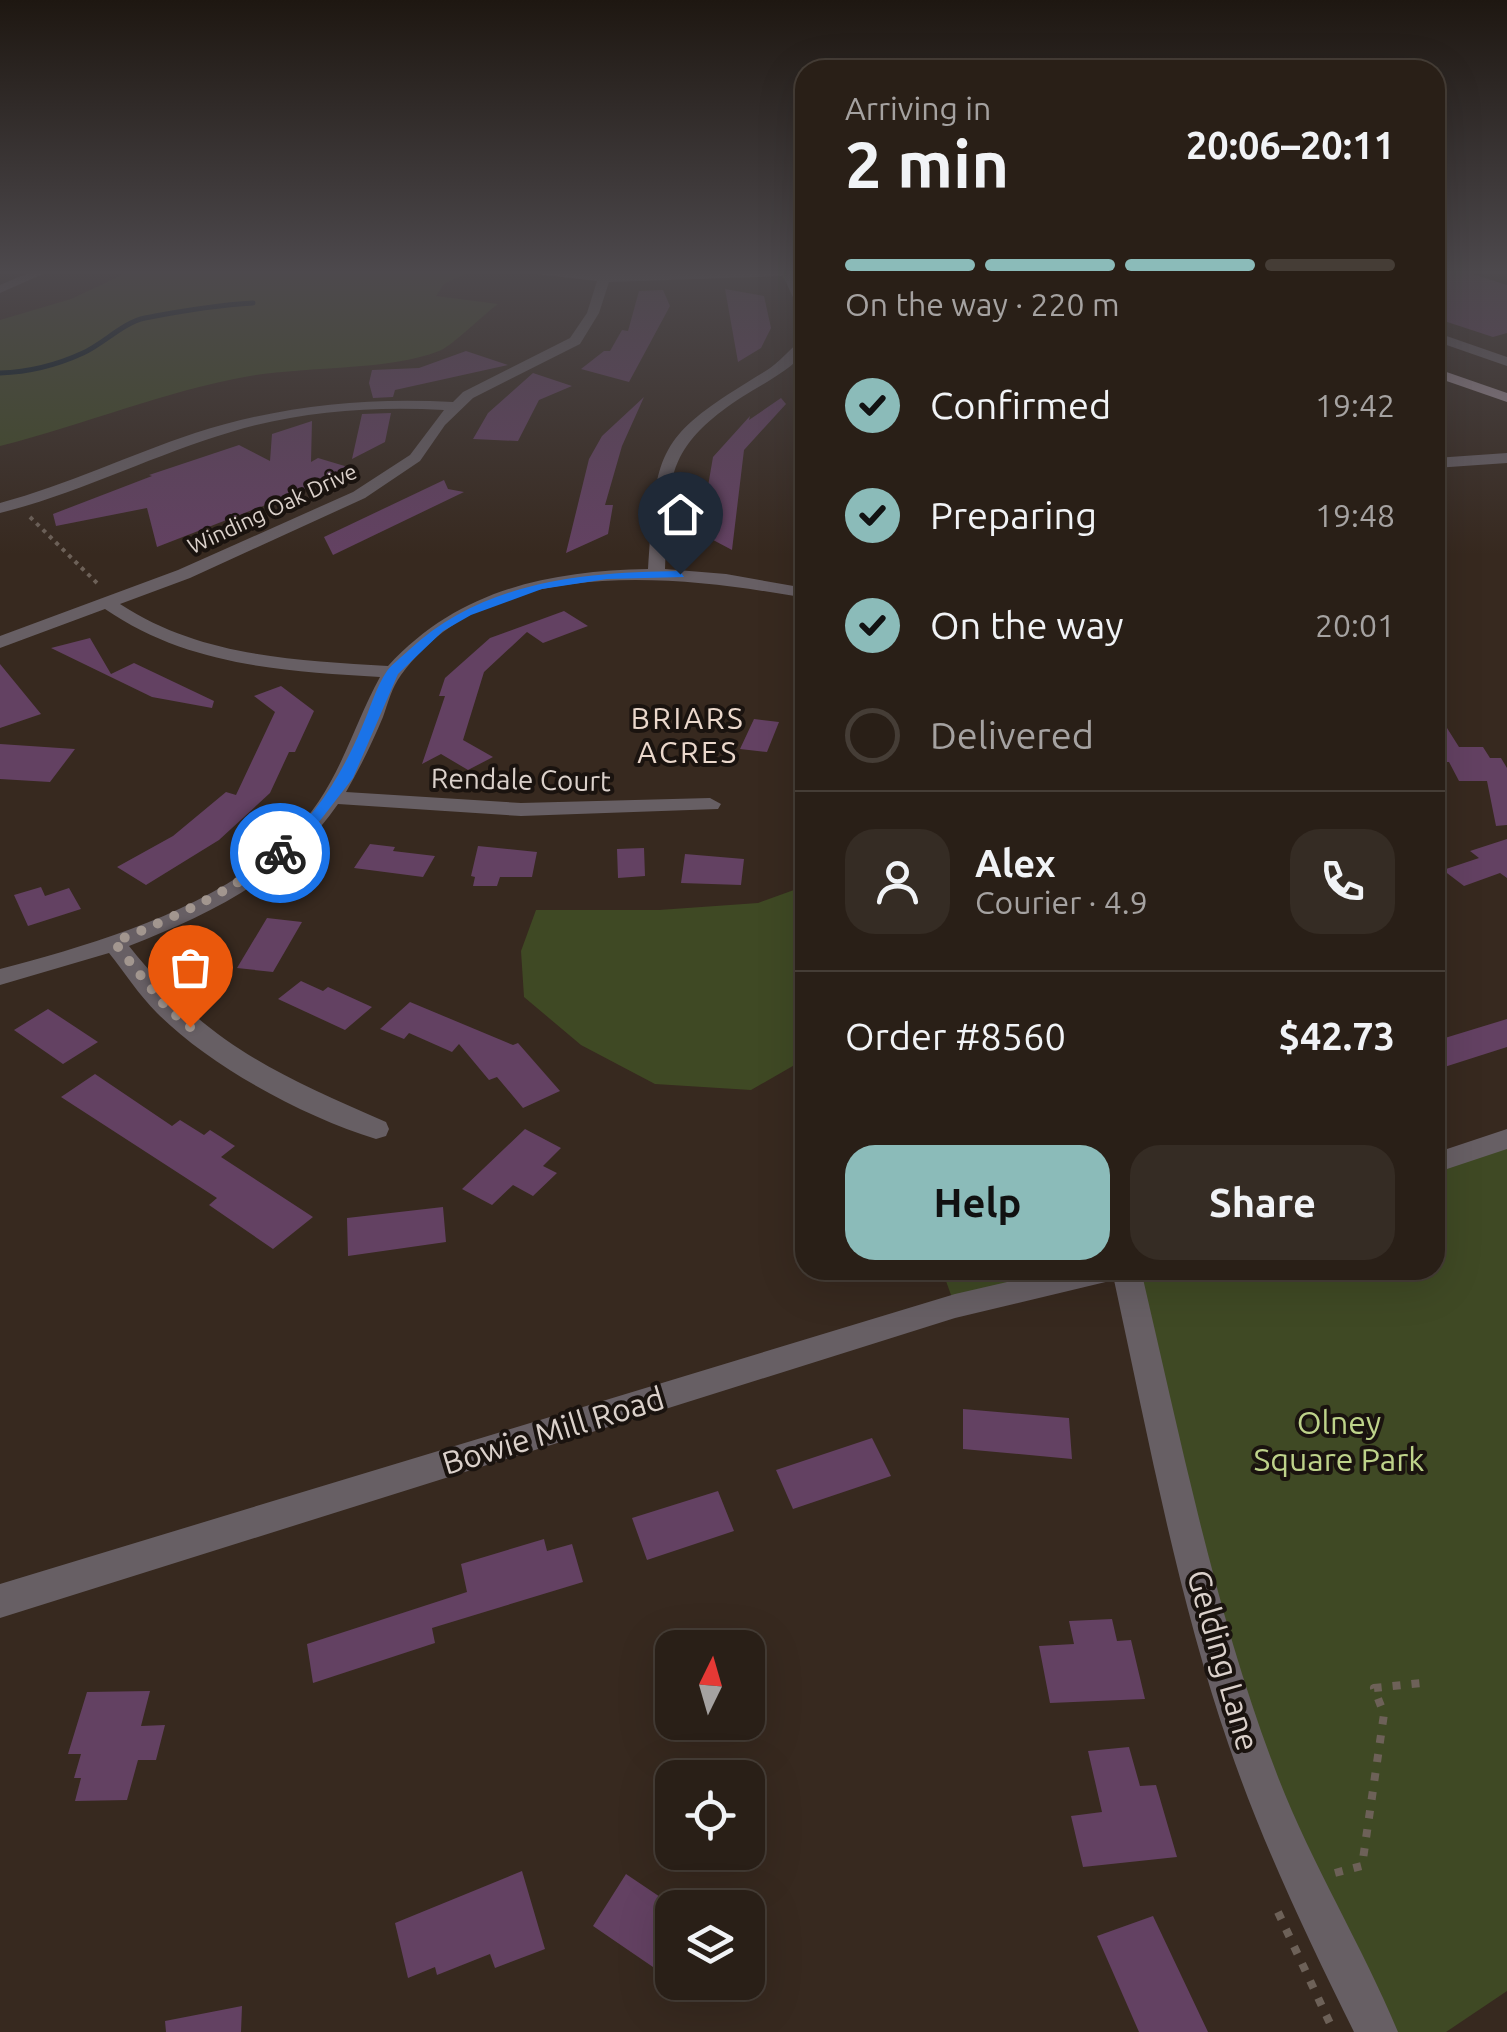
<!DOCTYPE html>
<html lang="en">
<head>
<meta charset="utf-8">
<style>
  body { margin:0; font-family:Ubuntu,sans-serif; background:#352c24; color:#f1f3f6; height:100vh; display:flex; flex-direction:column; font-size:38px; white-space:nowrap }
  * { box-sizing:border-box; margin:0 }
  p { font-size:32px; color:#a5a2a1 }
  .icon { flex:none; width:55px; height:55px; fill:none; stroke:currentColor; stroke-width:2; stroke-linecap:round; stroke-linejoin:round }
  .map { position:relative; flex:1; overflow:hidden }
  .drawer { position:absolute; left:795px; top:60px; width:650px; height:1220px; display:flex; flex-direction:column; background:#291f17; border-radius:30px; box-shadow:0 10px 40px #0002,0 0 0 2px #453d36 }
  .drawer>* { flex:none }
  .needle { width:65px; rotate:5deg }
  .buttons { position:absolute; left:655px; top:1630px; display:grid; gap:20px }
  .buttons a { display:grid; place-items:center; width:110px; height:110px; border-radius:20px; background:#291f17; box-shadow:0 10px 40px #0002,0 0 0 2px #453d36; font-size:50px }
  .pin { position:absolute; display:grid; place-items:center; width:85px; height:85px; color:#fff; margin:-102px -42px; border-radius:50% 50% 50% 0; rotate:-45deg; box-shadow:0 0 10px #0007 }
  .pin .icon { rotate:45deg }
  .courier { position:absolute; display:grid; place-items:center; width:100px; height:100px; margin:-50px; border:8px solid #1a73e8; border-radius:50%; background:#fff; color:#222; box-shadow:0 2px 12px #0007 }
  .summary em { font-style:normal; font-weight:700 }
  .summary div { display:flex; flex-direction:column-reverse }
  .summary { display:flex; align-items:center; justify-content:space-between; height:170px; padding:0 50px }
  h1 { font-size:65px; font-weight:700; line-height:75px }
  .bar { display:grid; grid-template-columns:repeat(4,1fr); gap:15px 10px; align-content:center; height:120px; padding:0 50px }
  .bar i { height:12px; border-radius:8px; background:#453d36 }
  .bar .active { background:#8bbbb9 }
  .bar p { grid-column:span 4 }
  .line { display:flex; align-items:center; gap:25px; padding:0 50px; border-top:2px solid #453d36 }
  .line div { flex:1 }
  .round { display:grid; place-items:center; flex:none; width:105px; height:105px; border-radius:30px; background:#352c24 }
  ol { padding:0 50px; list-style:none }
  li { display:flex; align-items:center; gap:30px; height:110px }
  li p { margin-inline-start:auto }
  li .icon { padding:10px; border-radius:50%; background:#8bbbb9; color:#111; stroke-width:4 }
  li:last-child { color:#a5a2a1 }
  li i { width:55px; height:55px; border:5px solid #453d36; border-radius:50% }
  .action { display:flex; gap:20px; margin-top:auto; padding:20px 50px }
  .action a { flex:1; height:115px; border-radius:30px; background:#8bbbb9; color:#111; font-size:40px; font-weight:700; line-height:115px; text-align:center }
  .action a+a { background:#352c24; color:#f1f3f6 }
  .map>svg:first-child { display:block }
  .green { fill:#3f4924 }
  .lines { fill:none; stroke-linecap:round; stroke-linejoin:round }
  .stream { stroke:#001622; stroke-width:5 }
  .building { fill:#634162 }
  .path-far1 { stroke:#6d6158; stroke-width:4; stroke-dasharray:4 5; stroke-linecap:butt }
  .path { stroke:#6d6158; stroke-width:8; stroke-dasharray:8 11; stroke-linecap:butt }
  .minor { fill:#675f64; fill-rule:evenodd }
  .major { fill:#a2919a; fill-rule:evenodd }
  .route { fill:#1a73e8 }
  .done { stroke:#a2968f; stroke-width:10; stroke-dasharray:0 18 }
  .labels { text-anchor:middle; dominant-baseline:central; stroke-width:8; stroke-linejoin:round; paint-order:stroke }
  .far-street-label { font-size:22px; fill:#dbd1cb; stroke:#1a130f }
  .street-label { font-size:28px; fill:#dbd1cb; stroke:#1a130f }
  .neighbourhood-label { font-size:30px; letter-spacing:2.5px; fill:#ebd8cc; stroke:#1a130f }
  .near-park-label { font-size:32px; fill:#bed38a; stroke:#1a130f }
  .near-street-label { font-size:32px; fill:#dbd1cb; stroke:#1a130f }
</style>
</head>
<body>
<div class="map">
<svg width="1507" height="2032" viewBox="0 0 1507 2032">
  <rect width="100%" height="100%" fill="#37291f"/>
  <path class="green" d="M123 270H466L471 271 444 284 436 296 498 304C484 314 451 347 439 351 388 371 308 366 250 376 164 391 84 425 0 446V320L71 299 120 276Z
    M805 886V1059L751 1090 655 1084 581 1045 524 997 521 951 536 910H659L758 903Z
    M1507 1138V1991L1446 2032H1378L1246 1744 1126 1270H1435V1161Z
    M942 1270H1109L955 1306Z"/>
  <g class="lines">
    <path class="stream" d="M0 373C29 372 57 365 83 353 103 344 124 322 145 318 181 311 215 305 253 303"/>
  </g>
  <path class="building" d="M1435 270H1460L1507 285V333L1493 337 1435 318Z
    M725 289 764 296 771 328 761 348 738 362Z
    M663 290 670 306 629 382 581 369 604 351H610L622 330 628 331 639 291Z
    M466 351 508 365 395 390 393 397 373 398 369 383 372 370 419 368Z
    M533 373 572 386 539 400 518 441 473 439 488 413Z
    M644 397 622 446 605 505H613L608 534 566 553 589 459 602 436Z
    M781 398 786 404 744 450 732 550 700 533 713 457 750 416 749 420Z
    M391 413 385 442 352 459 362 414Z
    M312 421 311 462 318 458 348 467 304 490 157 547 147 508 56 526 53 514 152 476 149 475 239 445 270 461 272 434Z
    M444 480 448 489 464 492 333 555 324 537Z
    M564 611 588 626 543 643 527 632 484 672 463 740 493 757 468 770 441 754 422 764 445 696H439L445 678 490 638Z
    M90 638 111 674 134 663 214 701 212 708 152 697 51 648Z
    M0 664 41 714 0 728Z
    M281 686 314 711 295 752H289L270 793 219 840 146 885 117 867 173 836 226 792 236 795 275 712 254 696Z
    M1435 709 1459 747H1483L1490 758H1501L1507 768V825L1496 826 1487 781H1459L1449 762H1442L1435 750Z
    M754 719 779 722 767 752 740 749Z
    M0 744 75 749 50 782 0 779Z
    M1507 839V878L1500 873 1464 886 1443 870 1479 858 1470 851Z
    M370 844 395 847 393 851 435 856 423 877 354 868Z
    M478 846 537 852 532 877H500L497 886H473L475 877 471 876Z
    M644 848 645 876 618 878 617 849Z
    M685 854 744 859 741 885 681 883Z
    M41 887 45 896 69 888 81 909 28 926 14 895Z
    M267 918 302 922 273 972 237 968Z
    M301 981 323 991 328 987 372 1007 345 1030 278 999Z
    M410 1002 513 1045 518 1043 560 1091 523 1108 497 1077 489 1080 459 1044 452 1052 409 1033 404 1039 380 1029Z
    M48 1009 98 1042 63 1064 14 1030Z
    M1507 1019V1047L1435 1070V1041Z
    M95 1074 172 1126 180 1120 204 1135 210 1130 235 1146 221 1157 313 1217 273 1249 209 1205 217 1198 61 1097Z
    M525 1129 561 1148 543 1166 557 1173 533 1196 513 1185 492 1205 462 1189Z
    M443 1207 446 1242 348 1256 347 1218Z
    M963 1409 1069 1418 1072 1459 963 1449Z
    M872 1438 891 1476 793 1509 776 1470Z
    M718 1491 734 1531 647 1560 632 1518Z
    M544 1539 547 1551 572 1544 583 1582 432 1628 435 1643 313 1683 307 1644 467 1592 461 1564Z
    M1112 1619 1117 1641 1131 1640 1145 1699 1050 1703 1039 1646 1074 1644 1069 1621Z
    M150 1691 141 1726 165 1725 156 1760H138L127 1800 75 1801 81 1778H74L81 1754H68L87 1692Z
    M1129 1747 1140 1786 1156 1785 1177 1857 1083 1867 1071 1816 1102 1812 1088 1751Z
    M522 1871 545 1949 495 1968 490 1954 437 1975 435 1967 408 1978 395 1923Z
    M626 1874 672 1905V1980L593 1926Z
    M1153 1916 1208 2032H1139L1097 1936Z
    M242 2006 241 2032H166L165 2021Z"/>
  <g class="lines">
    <path class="path-far1" d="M30 517 100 586"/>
    <path class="path" d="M1335 1873 1362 1866 1384 1714 1374 1688 1422 1683
      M1278 1912 1334 2032"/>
    <path class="minor" d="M35 270H52L0 293V285Z
      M501 270 599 274 600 270H612L611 274 805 270V276H795L805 296V314L799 310 783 276 609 282 599 313 580 344 473 398 445 425 420 461 365 498 190 578 120 604C201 657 294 660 388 666 458 590 547 571 648 569 656 446 657 437 764 372 780 363 791 346 805 338V352C788 372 764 383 742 397 662 449 669 481 665 569L726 574 805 588V598C677 575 489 553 401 675 392 687 388 703 383 717 372 743 360 768 346 792L521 803 710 798 721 804 718 809 521 816 338 804C289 876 209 915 129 946 206 1043 275 1074 386 1122L389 1129 386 1136 376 1139C304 1117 211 1067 157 1013 139 995 125 973 109 953L0 985V969C107 941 254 898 319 801 345 762 358 717 380 677 283 671 188 666 105 609L0 648V636L178 570 353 492 410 455 444 410C373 406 300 411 231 432 153 455 80 493 0 513V503C67 485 129 455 195 433 279 406 365 397 453 402L463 392 570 338 587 313 597 281Z
      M1435 332 1507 357V366L1435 341Z
      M1507 453V463L1435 468V458Z
      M1507 1129V1149L1435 1173V1153Z
      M1059 1270H1141C1181 1440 1215 1614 1278 1777 1312 1865 1362 1945 1398 2032H1354C1308 1939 1263 1845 1229 1746 1177 1595 1148 1436 1114 1280L955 1318 0 1618V1584L955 1294Z"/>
    <path class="major" d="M1435 368 1507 393V402L1435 377Z"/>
  </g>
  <linearGradient id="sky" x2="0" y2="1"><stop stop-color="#1e1711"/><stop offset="0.49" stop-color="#4d494d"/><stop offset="1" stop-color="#4d494d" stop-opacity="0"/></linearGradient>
  <rect width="1507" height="555" fill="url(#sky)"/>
  <path class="route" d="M680 571 684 577 607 579 542 589 471 615 443 631 398 674 353 778 305 840 285 856H275V850C316 817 342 774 362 727 370 709 376 687 387 671 393 663 402 657 409 650 483 581 584 572 680 571Z"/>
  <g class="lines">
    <path class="done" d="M190 1027 166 1007 114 942C173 918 229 893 280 853"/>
  </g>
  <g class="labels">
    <g class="far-street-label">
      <text transform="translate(272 508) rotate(-25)">Winding Oak Drive</text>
    </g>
    <g class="street-label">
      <text transform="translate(521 779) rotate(1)">Rendale Court</text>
    </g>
    <g class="neighbourhood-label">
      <text x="688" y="718">BRIARS<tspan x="688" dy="34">ACRES</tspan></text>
    </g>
    <g class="near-park-label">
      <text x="1339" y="1422">Olney<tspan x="1339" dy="37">Square Park</tspan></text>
    </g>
    <g class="near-street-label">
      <text transform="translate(553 1430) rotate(-17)">Bowie Mill Road</text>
      <text transform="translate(1224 1660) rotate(74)">Gelding Lane</text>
    </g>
  </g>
</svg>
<div class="buttons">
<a><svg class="needle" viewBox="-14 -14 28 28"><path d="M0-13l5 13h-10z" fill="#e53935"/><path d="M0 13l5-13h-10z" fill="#a5a2a1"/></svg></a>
<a><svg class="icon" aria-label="locate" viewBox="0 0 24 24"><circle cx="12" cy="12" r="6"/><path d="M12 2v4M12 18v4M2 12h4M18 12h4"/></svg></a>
<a><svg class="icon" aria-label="layers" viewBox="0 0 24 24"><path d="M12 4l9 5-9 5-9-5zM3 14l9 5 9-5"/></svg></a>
</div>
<div class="pin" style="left:190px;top:1027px;background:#ea580c"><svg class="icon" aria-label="bag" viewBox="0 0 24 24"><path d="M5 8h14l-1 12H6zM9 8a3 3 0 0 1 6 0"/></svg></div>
<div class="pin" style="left:680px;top:574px;background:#1f2937"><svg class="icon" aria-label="home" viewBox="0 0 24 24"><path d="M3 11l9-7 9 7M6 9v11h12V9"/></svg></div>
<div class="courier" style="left:280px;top:853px"><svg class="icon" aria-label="bike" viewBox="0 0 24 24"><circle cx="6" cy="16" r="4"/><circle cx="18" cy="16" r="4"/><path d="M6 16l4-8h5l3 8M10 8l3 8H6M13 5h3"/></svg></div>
<section class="drawer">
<div class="summary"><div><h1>2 min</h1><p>Arriving in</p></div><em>20:06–20:11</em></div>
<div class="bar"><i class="active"></i><i class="active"></i><i class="active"></i><i></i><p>On the way · 220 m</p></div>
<ol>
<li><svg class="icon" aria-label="check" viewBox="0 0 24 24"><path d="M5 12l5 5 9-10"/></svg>Confirmed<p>19:42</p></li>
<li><svg class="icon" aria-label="check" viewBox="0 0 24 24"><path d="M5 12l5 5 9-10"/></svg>Preparing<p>19:48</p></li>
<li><svg class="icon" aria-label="check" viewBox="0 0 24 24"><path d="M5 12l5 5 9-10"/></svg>On the way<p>20:01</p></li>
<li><i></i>Delivered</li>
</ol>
<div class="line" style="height:180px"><a class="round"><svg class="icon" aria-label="person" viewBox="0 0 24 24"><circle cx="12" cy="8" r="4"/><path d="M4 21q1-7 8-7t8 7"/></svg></a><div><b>Alex</b><p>Courier · 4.9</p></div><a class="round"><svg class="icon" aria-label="phone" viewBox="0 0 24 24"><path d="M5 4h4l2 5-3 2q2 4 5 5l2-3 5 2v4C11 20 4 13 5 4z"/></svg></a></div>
<div class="line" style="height:130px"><div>Order #8560</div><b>$42.73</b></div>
<div class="action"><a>Help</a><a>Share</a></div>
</section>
</div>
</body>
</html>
